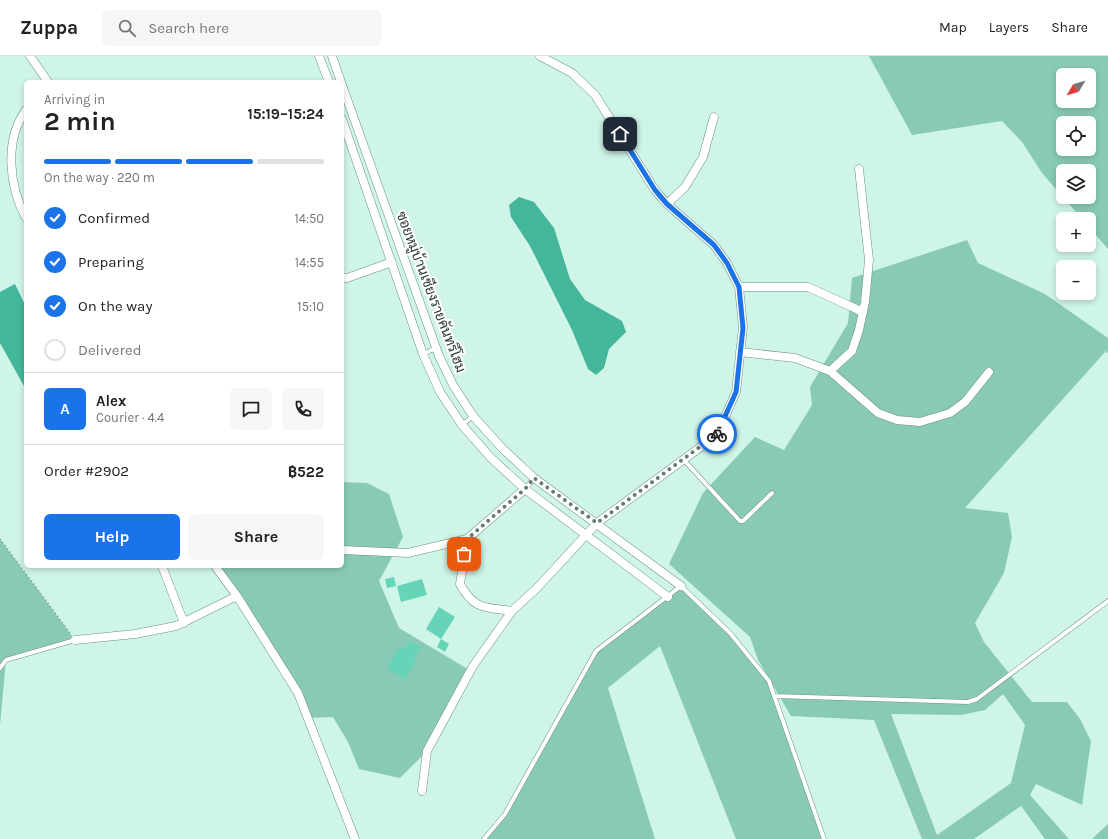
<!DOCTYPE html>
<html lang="en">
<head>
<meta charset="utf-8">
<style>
  body { margin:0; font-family:Karla,Sarabun,sans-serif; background:#f6f6f6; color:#222; height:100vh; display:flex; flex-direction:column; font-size:15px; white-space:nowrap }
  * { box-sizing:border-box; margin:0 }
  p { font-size:13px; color:#767676 }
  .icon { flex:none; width:22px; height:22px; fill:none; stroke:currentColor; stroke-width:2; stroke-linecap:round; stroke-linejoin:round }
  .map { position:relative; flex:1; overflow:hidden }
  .side { position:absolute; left:24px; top:24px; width:320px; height:488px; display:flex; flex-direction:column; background:#fff; border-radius:6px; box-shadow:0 2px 6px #0003 }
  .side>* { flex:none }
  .needle { width:26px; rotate:232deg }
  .buttons { position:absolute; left:1056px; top:12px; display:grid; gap:8px }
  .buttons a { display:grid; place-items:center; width:40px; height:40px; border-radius:6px; background:#fff; box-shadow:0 2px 6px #0003; font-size:20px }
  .pin { position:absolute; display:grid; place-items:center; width:34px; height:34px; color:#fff; margin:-17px; border-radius:8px; box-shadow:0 2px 6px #0006 }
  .courier { position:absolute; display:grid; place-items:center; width:40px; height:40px; margin:-20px; border:3px solid #1a73e8; border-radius:50%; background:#fff; color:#222; box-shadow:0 1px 5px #0007 }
  .head em { font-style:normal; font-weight:700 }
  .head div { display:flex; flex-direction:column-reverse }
  .head { display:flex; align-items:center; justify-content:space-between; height:68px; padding:0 20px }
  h1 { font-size:26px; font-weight:700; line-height:30px }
  .bar { display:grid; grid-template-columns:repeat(4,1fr); gap:6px 4px; align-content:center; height:48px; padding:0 20px }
  .bar i { height:5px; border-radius:3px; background:#e0e0e0 }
  .bar .selected { background:#1a73e8 }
  .bar p { grid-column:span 4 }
  .line { display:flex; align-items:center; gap:10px; padding:0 20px; border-top:1px solid #e0e0e0 }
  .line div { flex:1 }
  .round { display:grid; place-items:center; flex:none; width:42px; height:42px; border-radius:6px; background:#f6f6f6 }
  ol { padding:0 20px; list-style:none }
  li { display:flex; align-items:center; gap:12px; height:44px }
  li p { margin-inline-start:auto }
  li .icon { padding:4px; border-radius:50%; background:#1a73e8; color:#fff; stroke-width:4 }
  li:last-child { color:#767676 }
  li i { width:22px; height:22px; border:2px solid #e0e0e0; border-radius:50% }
  .button { display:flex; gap:8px; margin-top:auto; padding:8px 20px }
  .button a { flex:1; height:46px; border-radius:6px; background:#1a73e8; color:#fff; font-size:16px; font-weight:700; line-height:46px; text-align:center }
  .button a+a { background:#f6f6f6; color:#222 }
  header { display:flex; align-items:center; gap:24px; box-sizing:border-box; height:56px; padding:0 20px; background:#fff; border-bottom:1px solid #e0e0e0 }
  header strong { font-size:19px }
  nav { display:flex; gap:22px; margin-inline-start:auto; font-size:14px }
  .search { width:280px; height:36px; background:#f6f6f6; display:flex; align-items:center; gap:10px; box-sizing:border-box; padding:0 14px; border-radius:6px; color:#767676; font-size:15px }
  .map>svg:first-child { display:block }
  .green { fill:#89cab6; fill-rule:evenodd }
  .water { fill:#44b69a }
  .building { fill:#66d4b7 }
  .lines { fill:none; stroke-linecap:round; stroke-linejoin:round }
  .service-casing { stroke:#6c8f84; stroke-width:5 }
  .minor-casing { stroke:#6c8f84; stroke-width:9 }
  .path { stroke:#7d988f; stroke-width:2; stroke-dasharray:1 3; stroke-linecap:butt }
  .service { stroke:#fff; stroke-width:4 }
  .minor { stroke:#fff; stroke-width:8 }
  .done { stroke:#657c75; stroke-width:4; stroke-dasharray:0 7.2 }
  .route { stroke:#1a73e8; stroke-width:5 }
  .labels { text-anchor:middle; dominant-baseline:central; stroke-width:4; stroke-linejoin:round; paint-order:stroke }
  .street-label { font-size:14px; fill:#2c3b36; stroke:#fff }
</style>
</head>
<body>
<header>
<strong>Zuppa</strong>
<div class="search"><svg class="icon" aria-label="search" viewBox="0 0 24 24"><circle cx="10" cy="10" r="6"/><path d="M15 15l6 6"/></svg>Search here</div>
<nav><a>Map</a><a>Layers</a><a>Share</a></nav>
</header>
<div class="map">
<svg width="1108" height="783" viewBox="0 0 1108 783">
  <rect width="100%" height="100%" fill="#cff5e9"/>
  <path class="green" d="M869 0H1108V193L1089 171V163H1082L1042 117 1022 86 1002 65 912 79ZM1063 19H1089V45H1063ZM1063 67H1089V93H1063ZM1063 115H1089V141H1063Z
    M967 184 978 207 1045 238 1108 282V297L1106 295 965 452 1008 457 1012 481 1004 517 975 567 984 586 1032 646H1067L1080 663 1091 685 1082 749 1036 728 1030 739 1069 783H1045L1021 750 974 783H922L874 664 791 660 758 604 750 581 669 508 703 437 755 381 784 394 812 349 810 331 848 267 852 222ZM1003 638 1025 669 1011 727 937 779 891 658 961 659 985 654Z
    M342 426 367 427 389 438 403 481 379 525 399 572 471 615 427 695 400 722 359 713 348 686 333 661 308 662 298 637 215 510H342Z
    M0 483 75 584 6 604 0 669Z
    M681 530 730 577 769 625 824 783H736L660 590 608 632 655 783H484L505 758 596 595Z
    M1108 768V783H1092Z"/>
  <path class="water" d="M519 141 534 146 554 172 570 223 585 244 622 265 626 276 609 293 604 312 596 319 588 313 572 274 530 190 511 161 509 149Z
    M15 228 26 251V329L24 330 0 287V236Z"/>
  <path class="building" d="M394 521 396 530 387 532 385 523Z
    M422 523 427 539 401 546 397 530Z
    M439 551 455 561 441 583 426 573Z
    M441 583 449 588 445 596 437 591Z
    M410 585 421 591 414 602 416 604 405 623 387 612 400 591 404 593Z"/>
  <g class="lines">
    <g class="service-casing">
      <path id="service" d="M423 298 436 292
        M462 369 473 360
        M683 403 740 465H743L772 437
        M525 433 534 422
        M0 612 6 604 75 584
        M774 640 968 646 977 643 1108 545
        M484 783 505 758 596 595 681 530 730 577 769 625 824 783"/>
    </g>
    <g class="minor-casing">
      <path id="minor" d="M30 0 48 26
        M319 0 329 26
        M332 0 341 26
        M342 29 439 300 453 329 473 360 502 392 534 422 681 530
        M26 54C4 84 9 131 26 162
        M342 63 423 298 440 336 462 369 491 402 525 433 668 541
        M667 148 685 131 703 101 714 61
        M342 222H347L392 206
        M739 231H808L863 256
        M740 296 795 302 830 315 878 357 897 364 920 366 950 357 965 346 989 316
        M830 315 852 295 859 274 865 246 869 204 859 113
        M342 494 408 497 467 483
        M162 510 184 567
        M215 510 237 540 298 637 355 783
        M512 555C485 551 474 554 460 528L467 483 525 433
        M75 584 135 578 176 570 237 540
        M422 735 427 695 473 610 512 555 537 532 597 467 717 379 736 336 743 271 739 231 727 207 714 189 667 148 655 134 595 39 572 17 540 0"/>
    </g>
    <path class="path" d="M0 483 70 577"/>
    <use href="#service" class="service"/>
    <use href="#minor" class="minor"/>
  </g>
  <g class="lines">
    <path class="done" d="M464 498 467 483 525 433 534 422 597 467 717 378"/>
    <path class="route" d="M620 78 655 134 667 148 714 189 727 207 739 231 743 272 736 336 717 378"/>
  </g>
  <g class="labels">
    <g class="street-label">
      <text transform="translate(431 236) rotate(69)">ซอยหมู่บ้านเชียงรายคันทรีโฮม</text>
    </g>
  </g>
</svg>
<div class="buttons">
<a><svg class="needle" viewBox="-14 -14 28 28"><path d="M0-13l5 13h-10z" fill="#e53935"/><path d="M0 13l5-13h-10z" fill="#767676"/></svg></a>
<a><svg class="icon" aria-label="locate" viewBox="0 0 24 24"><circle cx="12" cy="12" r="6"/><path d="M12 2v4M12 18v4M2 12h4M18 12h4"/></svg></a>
<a><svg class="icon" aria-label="layers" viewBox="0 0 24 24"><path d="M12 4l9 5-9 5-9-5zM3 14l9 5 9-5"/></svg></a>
<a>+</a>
<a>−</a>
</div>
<div class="pin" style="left:464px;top:498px;background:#ea580c"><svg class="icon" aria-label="bag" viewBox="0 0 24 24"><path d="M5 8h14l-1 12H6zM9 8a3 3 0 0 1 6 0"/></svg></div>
<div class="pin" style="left:620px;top:78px;background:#1f2937"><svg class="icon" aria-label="home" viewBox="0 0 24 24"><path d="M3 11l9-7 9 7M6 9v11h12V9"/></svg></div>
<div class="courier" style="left:717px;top:378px"><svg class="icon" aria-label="bike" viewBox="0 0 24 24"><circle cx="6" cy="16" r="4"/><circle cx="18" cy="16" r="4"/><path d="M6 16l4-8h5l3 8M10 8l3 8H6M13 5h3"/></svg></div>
<section class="side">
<div class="head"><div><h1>2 min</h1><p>Arriving in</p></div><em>15:19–15:24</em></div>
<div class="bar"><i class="selected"></i><i class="selected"></i><i class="selected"></i><i></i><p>On the way · 220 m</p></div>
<ol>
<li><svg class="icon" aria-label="check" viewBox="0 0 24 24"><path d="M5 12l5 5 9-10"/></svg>Confirmed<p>14:50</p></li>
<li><svg class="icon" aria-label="check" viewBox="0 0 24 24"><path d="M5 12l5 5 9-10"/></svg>Preparing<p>14:55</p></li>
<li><svg class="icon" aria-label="check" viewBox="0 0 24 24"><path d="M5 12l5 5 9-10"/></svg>On the way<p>15:10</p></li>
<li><i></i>Delivered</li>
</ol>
<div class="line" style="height:72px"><b class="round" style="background:#1a73e8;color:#fff">A</b><div><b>Alex</b><p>Courier · 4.4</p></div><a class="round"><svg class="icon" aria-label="chat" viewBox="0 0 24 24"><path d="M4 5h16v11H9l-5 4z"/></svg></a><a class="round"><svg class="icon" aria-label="phone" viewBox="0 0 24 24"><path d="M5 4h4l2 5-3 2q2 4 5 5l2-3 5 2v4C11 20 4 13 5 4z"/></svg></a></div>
<div class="line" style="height:52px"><div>Order #2902</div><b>฿522</b></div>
<div class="button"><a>Help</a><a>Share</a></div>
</section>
</div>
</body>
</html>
